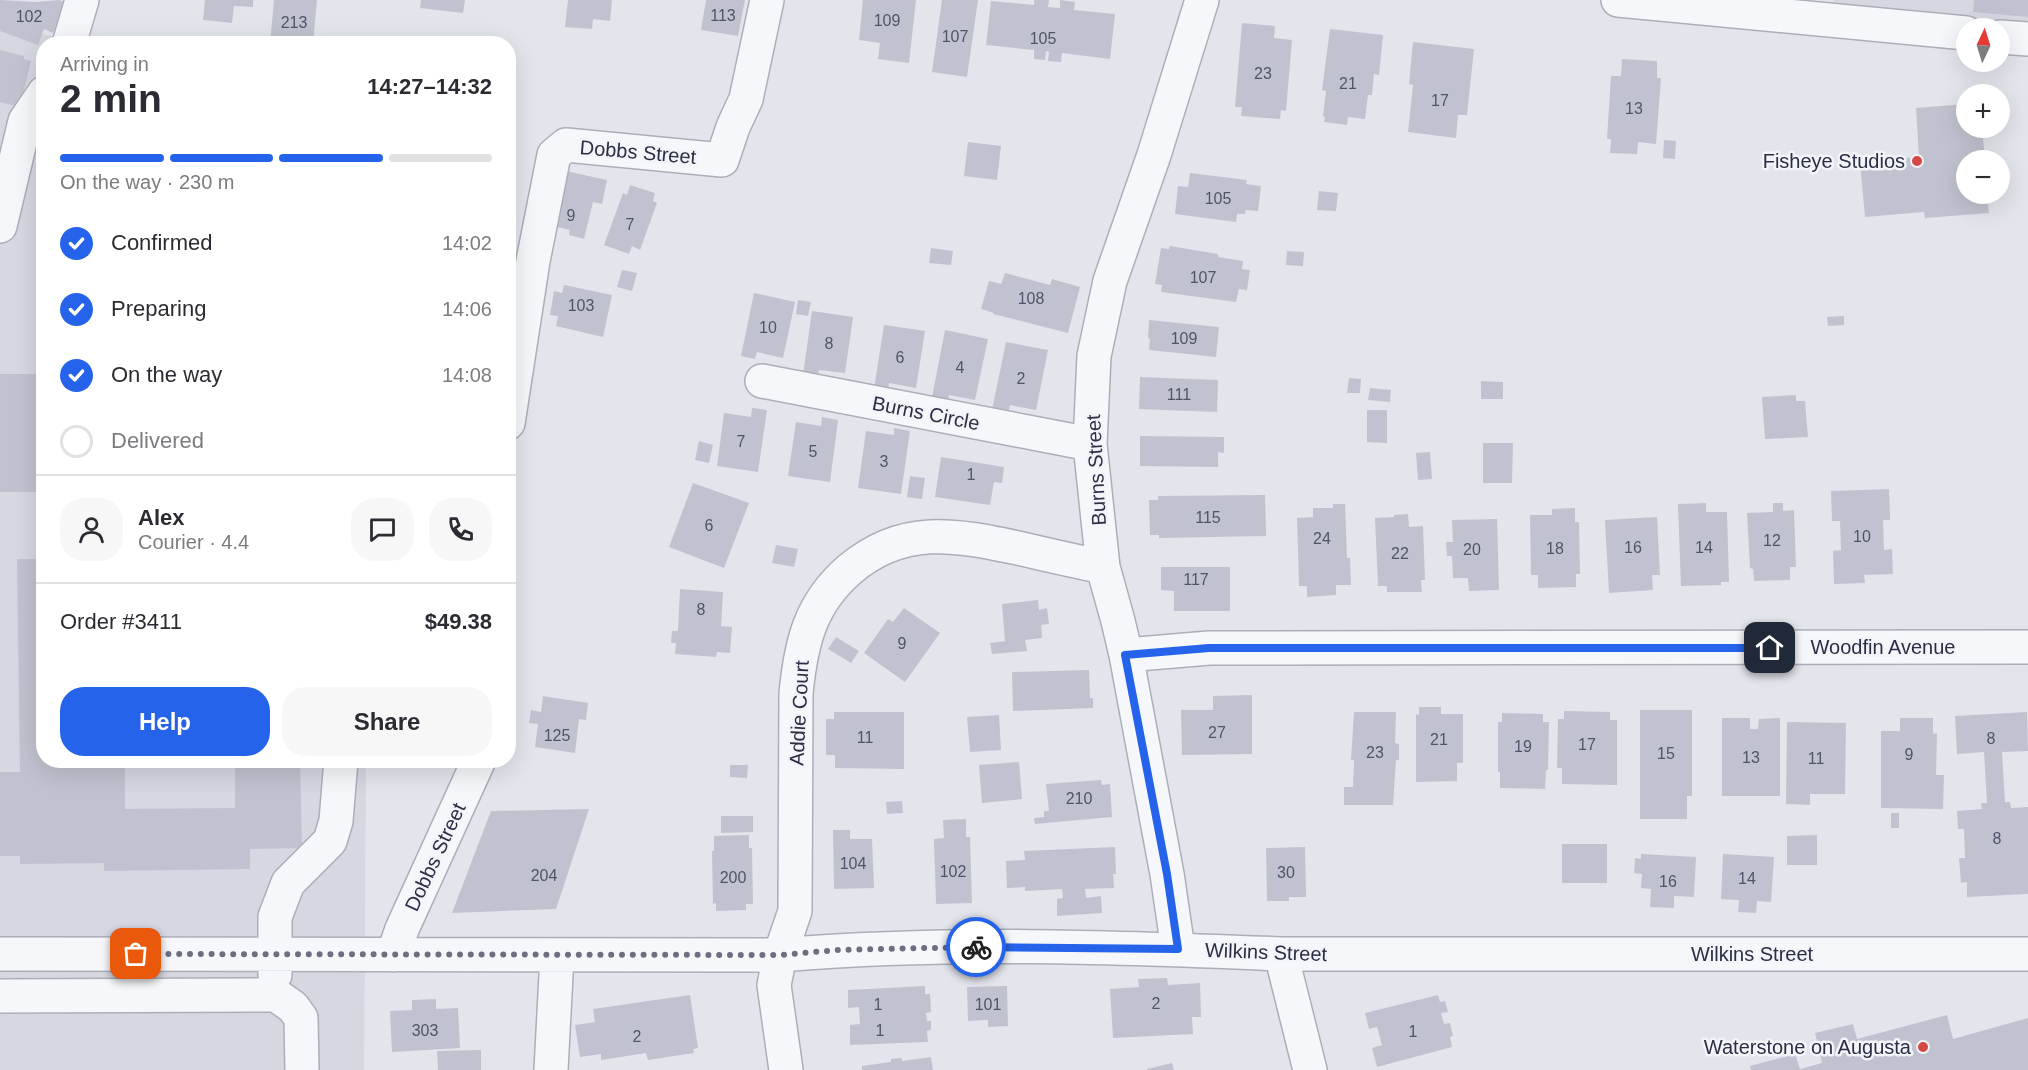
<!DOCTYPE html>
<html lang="en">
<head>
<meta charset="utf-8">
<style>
  body { margin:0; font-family:Helvetica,sans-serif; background:#f7f7f7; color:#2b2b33; height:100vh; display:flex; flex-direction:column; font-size:22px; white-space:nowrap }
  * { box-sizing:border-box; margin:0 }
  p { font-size:20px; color:#7c7c81 }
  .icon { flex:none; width:33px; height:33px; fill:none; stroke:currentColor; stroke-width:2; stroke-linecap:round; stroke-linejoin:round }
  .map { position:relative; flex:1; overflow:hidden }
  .side { position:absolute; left:36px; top:36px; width:480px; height:732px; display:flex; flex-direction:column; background:#fff; border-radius:24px; box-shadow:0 6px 24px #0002 }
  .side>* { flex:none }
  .needle { width:39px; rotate:4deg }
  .fabs { position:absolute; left:1956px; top:18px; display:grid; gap:12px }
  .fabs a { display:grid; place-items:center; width:54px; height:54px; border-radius:50%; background:#fff; box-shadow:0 6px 24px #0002; font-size:30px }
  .pin { position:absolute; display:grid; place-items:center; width:51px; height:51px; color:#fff; margin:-26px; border-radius:12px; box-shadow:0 3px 9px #0006 }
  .courier { position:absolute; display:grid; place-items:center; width:60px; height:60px; margin:-30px; border:4px solid #2563eb; border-radius:50%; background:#fff; color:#222; box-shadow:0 2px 8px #0007 }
  .summary em { font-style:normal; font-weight:700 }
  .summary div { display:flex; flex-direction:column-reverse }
  .summary { display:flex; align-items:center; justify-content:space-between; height:102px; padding:0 24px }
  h1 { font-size:39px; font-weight:700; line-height:45px }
  .bar { display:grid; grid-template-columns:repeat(4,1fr); gap:9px 6px; align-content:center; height:72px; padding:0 24px }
  .bar i { height:8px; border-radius:4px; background:#e1e1e2 }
  .bar .selected { background:#2563eb }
  .bar p { grid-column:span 4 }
  .line { display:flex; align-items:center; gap:15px; padding:0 24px; border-top:2px solid #e1e1e2 }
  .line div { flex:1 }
  .round { display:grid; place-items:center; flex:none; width:63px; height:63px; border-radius:24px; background:#f7f7f7 }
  ol { padding:0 24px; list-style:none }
  li { display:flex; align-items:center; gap:18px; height:66px }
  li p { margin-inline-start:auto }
  li .icon { padding:6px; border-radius:50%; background:#2563eb; color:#fff; stroke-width:4 }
  li:last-child { color:#7c7c81 }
  li i { width:33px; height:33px; border:3px solid #e1e1e2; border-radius:50% }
  .button { display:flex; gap:12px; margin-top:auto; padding:12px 24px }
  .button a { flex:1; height:69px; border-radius:24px; background:#2563eb; color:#fff; font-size:24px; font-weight:700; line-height:69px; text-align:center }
  .button a+a { background:#f7f7f7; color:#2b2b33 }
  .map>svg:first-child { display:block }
  .built { fill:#d5d7e1 }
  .building { fill:#c0c3cf }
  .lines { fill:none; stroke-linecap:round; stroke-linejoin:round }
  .minor-casing { stroke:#acaeba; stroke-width:36 }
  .minor { stroke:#f6f7fa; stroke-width:33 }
  .done { stroke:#6b6f7f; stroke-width:6; stroke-dasharray:0 10.8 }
  .route { stroke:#2563eb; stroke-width:8 }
  .poi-dot { fill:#d54944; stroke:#f3f4f9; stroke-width:2 }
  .labels { text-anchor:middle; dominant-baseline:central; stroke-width:5; stroke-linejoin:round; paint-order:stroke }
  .number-label { font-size:16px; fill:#505468 }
  .street-label { font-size:20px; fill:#2a2f45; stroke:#f3f4f9 }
  .poi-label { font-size:20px; fill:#2a2f45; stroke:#f3f4f9; text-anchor:end }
</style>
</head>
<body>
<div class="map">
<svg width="2028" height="1070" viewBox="0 0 2028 1070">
  <rect width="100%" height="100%" fill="#e3e5ec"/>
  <path class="built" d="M1834 0H2028V40L2000 28H1966L1834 18Z
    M0 25 84 43 44 44V760L366 761 364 1070H0Z"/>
  <path class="building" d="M0 0 36 2 59 0 64 2 53 33 44 29 38 45 0 31Z
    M205 0H253V7L234 6 232 23 203 20Z
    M274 0H317L313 44H270Z
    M421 0H465L463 13 420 8Z
    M568 0H612L610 21 593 19 592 29 565 27Z
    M706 0H745L738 36 701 30Z
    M863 0H916L909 63 878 59 880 43 859 40Z
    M942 0H978L967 77 932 72Z
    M1034 0H1049L1048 7 1060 8V0L1075 2 1074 10 1115 14 1110 59 1062 53 1061 62 1048 61 1049 52 1046 51 1045 60 1034 59V50L986 45 991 1 1034 5Z
    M1974 0H2028V17L1973 12Z
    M1242 23 1275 26 1274 38 1292 40 1286 111 1281 110 1280 119 1241 116 1242 107H1235Z
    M1330 29 1383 35 1379 75 1374 74 1372 95H1368L1365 119 1348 117 1347 125 1324 122 1325 117 1323 116 1326 91 1322 90Z
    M1413 42 1474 49 1467 115H1458L1456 138 1408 132 1413 85 1409 84Z
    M0 50 24 56V59L31 61 20 107 0 102Z
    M1622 59 1657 61V78H1661L1656 144 1638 142 1637 154 1610 153 1611 139H1607L1611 76H1621Z
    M1966 104V128H1982L1985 160H1966V194H1987L1989 213 1925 218 1924 212 1865 217 1860 162 1919 157 1916 108Z
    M1664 140 1676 141 1675 159 1663 158Z
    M968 142 1001 146 997 180 964 176Z
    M561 170 607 180 602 204 593 202 584 239 569 235 570 230 549 225Z
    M1190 173 1247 180 1246 184 1261 186 1258 211 1246 210 1245 214H1237L1236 222 1175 214 1178 186 1188 187Z
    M630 185 655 193 653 201 657 203 640 250 632 246 629 254 604 245 623 193 627 195Z
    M1319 191 1338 193 1336 211 1317 210Z
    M1170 246 1218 254V257L1243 261 1242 269 1250 270 1247 290 1239 289 1236 302 1161 292 1162 285 1155 284 1161 248 1169 249Z
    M931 248 953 251 951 265 929 263Z
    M1287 251 1304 252 1303 266 1286 265Z
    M622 270 637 273 632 291 617 287Z
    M1005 273 1050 285 1052 279 1080 287 1068 333 993 314 994 313 981 309 989 281 1001 284Z
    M564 285 612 295 603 337 556 326 558 316 550 315 554 291 562 293Z
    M754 293 795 302 783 358 757 352 755 359 741 356Z
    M798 300 811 302 808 316 796 314Z
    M812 311 853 317 845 373 819 370 818 377 803 375Z
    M1844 316V325L1828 326 1827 317Z
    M1149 320 1219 327 1216 357 1149 350 1150 339 1148 338Z
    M884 325 925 331 916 388 889 383 888 391 874 389Z
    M945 330 988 339 975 400 949 395 948 401 932 397Z
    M1006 342 1048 350 1036 410 1010 405 1008 413 992 410Z
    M0 374H44V492H0Z
    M1140 377 1218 380 1217 412 1139 409Z
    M1349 378 1361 379 1360 393H1347Z
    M1481 381 1503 382V399H1481Z
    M1370 388 1391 390 1390 402 1368 400Z
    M1796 395V401H1805L1808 437 1765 439 1762 397Z
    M752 408 767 410 758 472 717 466 724 413 751 417Z
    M1367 410H1387V443L1367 442Z
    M822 417 838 420 830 482 788 476 796 422 821 426Z
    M894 428 910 431 901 494 858 488 866 431 894 435Z
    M1140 436 1224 437V453L1218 452V467L1140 466Z
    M699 441 713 445 709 463 695 460Z
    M1483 443H1513L1512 483H1483Z
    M1430 452 1432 479 1418 480 1416 453Z
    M941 457 1004 467 1002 483 994 482 990 505 935 497Z
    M910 476 925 478 922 499 907 497Z
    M693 483 749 503 724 568 669 547Z
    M1889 489 1890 520H1883L1884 550 1892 549 1893 574 1864 575 1865 583 1834 584 1833 551 1841 550 1840 521H1832L1831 491Z
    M1265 495 1266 536 1159 538V535H1150L1149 500H1158V496Z
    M1706 503V512H1727L1729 582H1721V585L1681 586 1678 504Z
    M1773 503H1783V511L1794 510 1796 567H1790V580L1754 581 1753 569 1750 568 1747 513 1773 512Z
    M1333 504H1345L1347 558H1350L1351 585H1336V595L1307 597V586H1299L1297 518 1313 517V508H1333Z
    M1575 508V522H1579L1580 574H1576V587L1538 588V575H1531L1530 515H1552V509Z
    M1408 514 1409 527 1423 526 1425 580H1421L1422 592H1387V586H1378L1375 518 1394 517V515Z
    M1657 517 1660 575H1652L1653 590 1609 593 1605 520Z
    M1497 519 1499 590 1469 591 1468 578H1453L1452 556H1447L1446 542H1453L1452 520Z
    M776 545 798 549 794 567 772 563Z
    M17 559H44V760H125V809L235 808V760H300L302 848 250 849V869L104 871V863L20 864V856H0V772H20Z
    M1161 567H1230V611H1174V591L1161 590Z
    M680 589 723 592 721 626 732 627 730 653 717 652 716 657 675 654 676 643H671L672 631H678Z
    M1038 600 1039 610 1047 608 1049 624 1041 625 1042 638 1025 640 1027 651 992 654 990 643 1005 641 1002 604Z
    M904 608 940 633 905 682 864 653 888 619 893 622Z
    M836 637 859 651 851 663 828 649Z
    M1089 670 1090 698H1093V708L1013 711 1012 672Z
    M1252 695V754L1182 755 1181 710H1213V696Z
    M543 696 588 703 586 720 579 719 575 753 535 747 538 724 529 723 531 710 541 712Z
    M1419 707H1441V714H1463V763H1457V781L1416 782V714L1419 715Z
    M1640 710H1692V796H1687V819H1640Z
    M1564 711 1610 712V720H1617V785L1562 784V768H1557L1558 719H1564Z
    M834 712H904V769L835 768V755H826V719H834Z
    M1354 712H1396L1395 743 1399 744V760H1396L1393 805H1344V787H1353L1354 760H1351Z
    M2027 712 2028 751 2002 752 2005 802H2010L2011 808 2028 807V894L1967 897V882L1961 883 1959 858H1965L1964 829H1958L1957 811 1982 809 1981 803H1987L1984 752 1957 754 1955 716Z
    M1502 713 1543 714V722H1549L1548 770H1546L1545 789 1500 788V772H1498V722H1502Z
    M999 715 1001 750 970 752 967 717Z
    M1722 718H1750V729H1758L1759 719 1780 718V796H1722Z
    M1900 718H1933V734L1937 733 1936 775H1944L1943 809 1881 808V731H1900Z
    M1787 722 1846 723 1845 794H1810V805L1786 804Z
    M1019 762 1022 799 982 803 979 765Z
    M730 765H748L747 778 730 777Z
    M1101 780 1102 785 1110 784 1112 817 1035 824 1034 818 1044 817V811H1049L1046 784Z
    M902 801 903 813 887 814 886 802Z
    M589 809 556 909 452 913 491 811Z
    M1891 813H1899V828H1891Z
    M721 816H753V832L721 833Z
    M966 819V837H970L972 903 936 904 934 839 944 838 943 820Z
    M833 830H850V839H872L874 888 834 889Z
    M749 835V848H752L753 904H746V910L716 911V903L713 904 712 851H714V836Z
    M1817 835V865H1787V836Z
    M1562 844H1607V883H1562Z
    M1115 847 1116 874H1113L1114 888 1085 889 1086 898 1101 896 1102 913 1057 916V899L1063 898 1062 889 1025 891V887L1007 888 1006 861 1025 860 1024 851Z
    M1305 847 1306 897H1289V901H1267L1266 848Z
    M1641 854 1696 857 1694 897 1674 896V908L1650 907 1651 889 1641 888 1642 874 1634 873 1635 858 1641 859Z
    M1723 854 1774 857 1771 902 1757 901 1756 913 1738 912 1739 900 1721 899Z
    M1167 978 1168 985 1200 983 1201 1017H1192L1193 1034 1113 1038 1110 989 1139 987 1138 979Z
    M925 986V994H930L931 1012 926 1013 927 1021H931V1030L927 1031 928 1042 850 1045V1025L860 1024 859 1007 848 1008V990Z
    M1007 986 1008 1026 988 1027V1020L968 1021 967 987Z
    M690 995 698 1048 693 1049 694 1053 648 1060 646 1053 601 1060V1054L580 1057 575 1025 595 1022 593 1009Z
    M1438 995 1440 1002 1445 1001 1448 1012 1441 1013 1444 1024 1450 1023 1453 1036 1450 1037 1452 1047 1377 1067 1372 1048 1382 1045 1377 1027 1369 1029 1365 1013Z
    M436 999V1009L458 1008 460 1048 392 1052 390 1011 412 1010V1000Z
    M1947 1015 1953 1039 2028 1018V1070H1751L1750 1066 1795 1054 1800 1069 1822 1063 1815 1033 1853 1024 1857 1039Z
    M481 1050V1070H438L437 1051Z
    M931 1057 933 1070H862V1066L891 1062V1059L902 1058V1061Z
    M1172 1063 1174 1070H1147V1069Z"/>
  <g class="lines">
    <g class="minor-casing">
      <path id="minor" d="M1618 0 1966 33
        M2000 37 2028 39
        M69 44 82 0
        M0 226 25 121 44 93
        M762 381 1090 444
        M508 423 533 261 554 155 566 145 722 160 733 127 746 99 767 0
        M1126 655 1209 648 2028 647
        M1178 949 1167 874 1126 655 1118 621 1103 567 1090 444 1094 356 1110 281 1154 155 1202 0
        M0 954 780 955C947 941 1115 947 1281 954H2028
        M1281 954 1310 1070
        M393 955 402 929 479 760
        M275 975V917L288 883 330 841 336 821 341 760
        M0 996 276 995 293 1007 301 1018 302 1070
        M551 1070 557 956
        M786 1070 774 985 780 955 795 911 796 693C801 643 810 604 849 570 903 524 955 535 1018 548 1047 555 1075 561 1103 567"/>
    </g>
    <use href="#minor" class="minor"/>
  </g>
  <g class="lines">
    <path class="done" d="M136 954 780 955 837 950 976 947"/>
    <path class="route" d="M976 947 1178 949 1167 874 1125 655 1209 648H1770"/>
  </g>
  <g class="poi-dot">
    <circle cx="1917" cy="161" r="6"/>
    <circle cx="1923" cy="1047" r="6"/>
  </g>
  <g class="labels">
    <g class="number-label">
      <text x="723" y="15">113</text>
      <text x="29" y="16">102</text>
      <text x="887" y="20">109</text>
      <text x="294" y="22">213</text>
      <text x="955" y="36">107</text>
      <text x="1043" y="38">105</text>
      <text x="1263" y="73">23</text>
      <text x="1348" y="83">21</text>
      <text x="1440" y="100">17</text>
      <text x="1634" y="108">13</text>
      <text x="1218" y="198">105</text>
      <text x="571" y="215">9</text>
      <text x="630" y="224">7</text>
      <text x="1203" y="277">107</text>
      <text x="1031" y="298">108</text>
      <text x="581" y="305">103</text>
      <text x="768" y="327">10</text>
      <text x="1184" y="338">109</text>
      <text x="829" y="343">8</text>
      <text x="900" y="357">6</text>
      <text x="960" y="367">4</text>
      <text x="1021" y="378">2</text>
      <text x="1179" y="394">111</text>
      <text x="741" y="441">7</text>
      <text x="813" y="451">5</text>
      <text x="884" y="461">3</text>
      <text x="971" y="474">1</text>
      <text x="1208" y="517">115</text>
      <text x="709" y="525">6</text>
      <text x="1862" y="536">10</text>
      <text x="1322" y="538">24</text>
      <text x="1772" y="540">12</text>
      <text x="1633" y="547">16</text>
      <text x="1704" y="547">14</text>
      <text x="1555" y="548">18</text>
      <text x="1472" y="549">20</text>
      <text x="1400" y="553">22</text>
      <text x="1196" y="579">117</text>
      <text x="701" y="609">8</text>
      <text x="902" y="643">9</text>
      <text x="1217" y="732">27</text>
      <text x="557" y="735">125</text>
      <text x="865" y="737">11</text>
      <text x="1991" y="738">8</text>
      <text x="1439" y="739">21</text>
      <text x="1587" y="744">17</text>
      <text x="1523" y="746">19</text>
      <text x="1375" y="752">23</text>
      <text x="1666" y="753">15</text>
      <text x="1909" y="754">9</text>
      <text x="1751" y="757">13</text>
      <text x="1816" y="758">11</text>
      <text x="1079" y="798">210</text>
      <text x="1997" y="838">8</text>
      <text x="853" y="863">104</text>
      <text x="953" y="871">102</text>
      <text x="1286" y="872">30</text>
      <text x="544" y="875">204</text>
      <text x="733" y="877">200</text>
      <text x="1747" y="878">14</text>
      <text x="1668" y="881">16</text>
      <text x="1156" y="1003">2</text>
      <text x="878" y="1004">1</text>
      <text x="988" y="1004">101</text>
      <text x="425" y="1030">303</text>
      <text x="880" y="1030">1</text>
      <text x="1413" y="1031">1</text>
      <text x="637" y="1036">2</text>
    </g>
    <g class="street-label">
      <text transform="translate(638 152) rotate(5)">Dobbs Street</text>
      <text transform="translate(926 413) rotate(11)">Burns Circle</text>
      <text transform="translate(1096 470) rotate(-93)">Burns Street</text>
      <text x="1883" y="647">Woodfin Avenue</text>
      <text transform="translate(799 713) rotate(-87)">Addie Court</text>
      <text transform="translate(435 857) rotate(-65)">Dobbs Street</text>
      <text transform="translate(1266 952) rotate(2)">Wilkins Street</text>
      <text x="1752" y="954">Wilkins Street</text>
    </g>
    <g class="poi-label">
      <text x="1905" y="161">Fisheye Studios</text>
      <text x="1911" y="1047">Waterstone on Augusta</text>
    </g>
  </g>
</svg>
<div class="fabs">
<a><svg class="needle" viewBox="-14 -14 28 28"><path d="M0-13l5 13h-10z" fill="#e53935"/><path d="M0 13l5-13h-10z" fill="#7c7c81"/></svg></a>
<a>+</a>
<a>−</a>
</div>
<div class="pin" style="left:136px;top:954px;background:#ea580c"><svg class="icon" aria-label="bag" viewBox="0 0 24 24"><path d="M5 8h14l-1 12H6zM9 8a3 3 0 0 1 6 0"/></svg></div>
<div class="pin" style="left:1770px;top:648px;background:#1f2937"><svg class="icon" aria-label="home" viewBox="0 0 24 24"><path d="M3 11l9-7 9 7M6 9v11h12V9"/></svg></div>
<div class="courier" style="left:976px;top:947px"><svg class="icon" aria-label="bike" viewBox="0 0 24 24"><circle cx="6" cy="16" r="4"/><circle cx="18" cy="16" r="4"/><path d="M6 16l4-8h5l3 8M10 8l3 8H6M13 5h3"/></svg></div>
<section class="side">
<div class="summary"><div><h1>2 min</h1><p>Arriving in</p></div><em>14:27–14:32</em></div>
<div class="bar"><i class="selected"></i><i class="selected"></i><i class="selected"></i><i></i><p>On the way · 230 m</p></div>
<ol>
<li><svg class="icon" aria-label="check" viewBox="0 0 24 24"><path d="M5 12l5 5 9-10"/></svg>Confirmed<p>14:02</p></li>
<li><svg class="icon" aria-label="check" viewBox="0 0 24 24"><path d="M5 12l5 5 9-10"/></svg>Preparing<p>14:06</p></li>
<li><svg class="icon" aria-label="check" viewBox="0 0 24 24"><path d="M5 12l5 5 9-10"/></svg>On the way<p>14:08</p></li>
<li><i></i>Delivered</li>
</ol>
<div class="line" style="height:108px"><a class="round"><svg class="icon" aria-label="person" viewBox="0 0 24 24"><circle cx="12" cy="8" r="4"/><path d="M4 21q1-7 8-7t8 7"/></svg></a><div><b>Alex</b><p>Courier · 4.4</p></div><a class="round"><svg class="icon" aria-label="chat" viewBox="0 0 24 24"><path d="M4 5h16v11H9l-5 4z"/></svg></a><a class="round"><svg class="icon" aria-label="phone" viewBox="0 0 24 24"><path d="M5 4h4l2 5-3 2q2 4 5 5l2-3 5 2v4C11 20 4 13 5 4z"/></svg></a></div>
<div class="line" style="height:78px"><div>Order #3411</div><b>$49.38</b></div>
<div class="button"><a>Help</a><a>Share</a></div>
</section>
</div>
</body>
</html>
